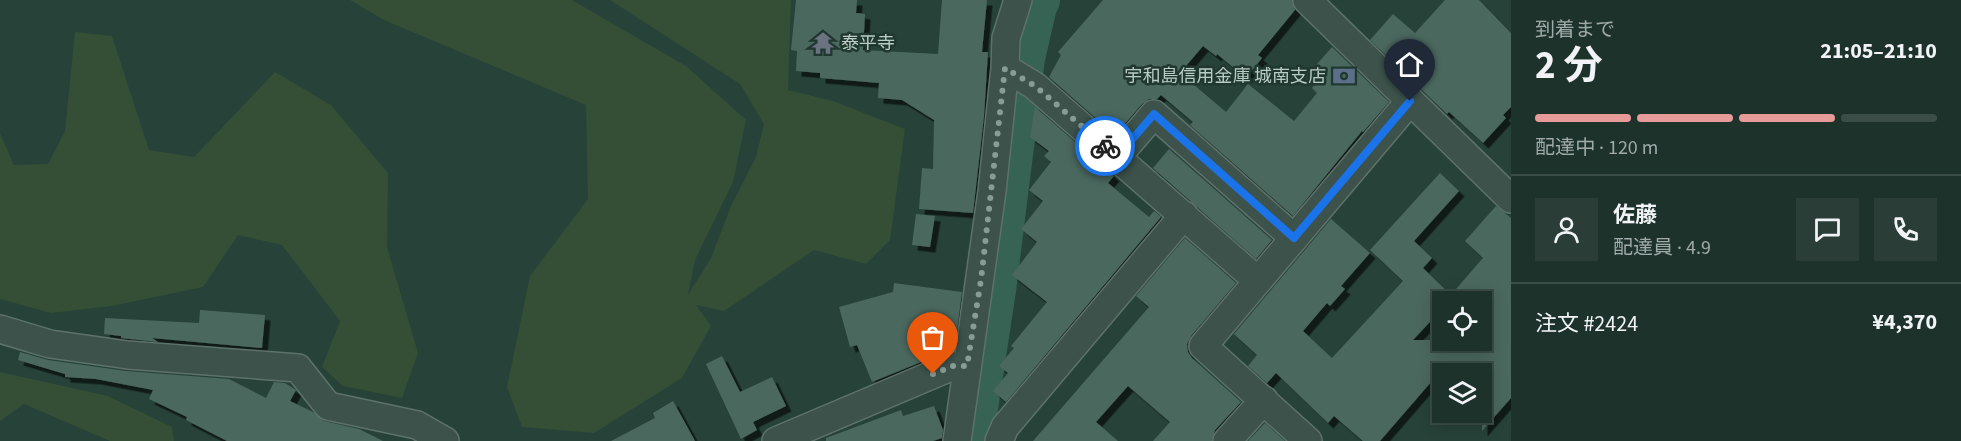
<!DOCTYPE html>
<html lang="ja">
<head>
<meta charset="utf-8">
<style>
  body { margin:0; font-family:"Source Sans 3","Noto Sans JP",sans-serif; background:#2a3e37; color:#f1f3f6; height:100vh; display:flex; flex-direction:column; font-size:22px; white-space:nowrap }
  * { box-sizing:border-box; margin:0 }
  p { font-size:20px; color:#a0aaa9 }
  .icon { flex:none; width:33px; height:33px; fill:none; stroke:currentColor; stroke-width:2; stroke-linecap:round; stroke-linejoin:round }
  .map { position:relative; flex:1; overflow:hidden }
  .details { display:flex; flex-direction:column; background:#1d322b; width:450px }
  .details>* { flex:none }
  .fabs { position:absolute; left:1432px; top:291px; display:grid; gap:12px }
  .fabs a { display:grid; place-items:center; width:60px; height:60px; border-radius:0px; background:#1d322b; box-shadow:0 3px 15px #0003,0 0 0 2px #3b4d47; font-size:30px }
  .pin { position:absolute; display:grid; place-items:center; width:51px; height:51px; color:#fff; margin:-62px -26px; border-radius:50% 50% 50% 0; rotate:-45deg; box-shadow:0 0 6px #0007 }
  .pin .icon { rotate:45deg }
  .courier { position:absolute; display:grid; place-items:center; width:60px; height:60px; margin:-30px; border:4px solid #1a73e8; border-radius:50%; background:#fff; color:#222; box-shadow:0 2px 8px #0007 }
  .overview em { font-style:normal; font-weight:700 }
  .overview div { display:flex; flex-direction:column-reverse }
  .overview { display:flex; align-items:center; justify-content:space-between; height:102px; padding:0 24px }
  h1 { font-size:39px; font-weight:700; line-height:45px }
  .bar { display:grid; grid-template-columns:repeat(4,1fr); gap:9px 6px; align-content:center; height:72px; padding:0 24px }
  .bar i { height:8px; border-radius:4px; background:#3b4d47 }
  .bar .selected { background:#e69b98 }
  .bar p { grid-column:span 4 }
  .line { display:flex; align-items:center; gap:15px; padding:0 24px; border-top:2px solid #3b4d47 }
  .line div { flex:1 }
  .round { display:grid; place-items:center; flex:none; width:63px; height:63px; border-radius:0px; background:#2a3e37 }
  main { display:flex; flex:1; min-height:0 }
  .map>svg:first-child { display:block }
  .green { fill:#354e36 }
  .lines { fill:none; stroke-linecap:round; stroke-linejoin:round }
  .river { stroke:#366354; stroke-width:44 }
  .building { fill:#4b685f; filter:url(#shadow) }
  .street-casing { stroke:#5d726b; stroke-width:30 }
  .street { stroke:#3c524b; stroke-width:27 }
  .done { stroke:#869c95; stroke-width:6; stroke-dasharray:0 10.8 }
  .route { stroke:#1a73e8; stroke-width:8 }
  .labels { text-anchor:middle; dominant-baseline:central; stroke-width:5; stroke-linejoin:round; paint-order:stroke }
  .poi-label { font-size:18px; fill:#b9ccc6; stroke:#203830; text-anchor:start }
</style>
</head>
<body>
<main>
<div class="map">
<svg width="1511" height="441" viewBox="0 0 1511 441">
  <defs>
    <filter id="shadow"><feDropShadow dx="5.5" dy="5.5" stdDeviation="0" flood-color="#0009"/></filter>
  </defs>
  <rect width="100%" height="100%" fill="#274239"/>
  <path class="green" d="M350 0H572L686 66 746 120 733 182 695 260 688 295 711 258 731 206 756 157 764 124 740 84 610 0H791L788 90 833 101 905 129 890 240 866 264 814 250 724 311 696 305 711 326 682 378 594 433 522 427 507 387 530 276 588 199 586 105 384 20Z
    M75 32 112 36 149 150 194 157 275 72 331 105 388 173 387 247 418 353 402 398 343 386 322 367 340 321 282 245 238 235 203 287 112 306 51 313 0 299V133L14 165 48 164 65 131Z
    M0 372 108 396 172 427 174 441H110L24 404 0 421Z"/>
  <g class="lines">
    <path class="river" d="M971 441 994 290 1023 58 1035 6 1038 0"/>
  </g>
  <path class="building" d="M796 0H857L856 13 865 14 863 50 938 54 942 0H987L982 52H988L984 116 973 213 919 209 922 168 933 169 934 120 902 100 878 98 879 83 820 78V73L796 71 797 51 791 50Z
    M1103 0H1292L1295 10 1258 55 1262 58 1246 78 1217 54 1216 56 1203 46 1180 73 1226 112 1248 84 1294 121 1317 93 1312 88 1319 80 1310 72 1332 47 1389 102 1363 132 1362 131 1293 216 1190 125 1193 122 1161 95 1157 99H1149L1142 104 1115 135 1049 77 1061 55 1058 52Z
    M1445 0H1479L1511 33V107L1503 115 1506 118 1483 143 1449 112 1447 114 1370 40 1393 14 1415 33Z
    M1035 107 1114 176 1108 183 1149 217 1154 211 1161 217 1006 402 993 391 1008 373 999 366 1014 348 1011 346 1047 302 1012 275 1037 242 1021 229 1043 201 1029 190 1051 162 1044 156 1049 151 1030 137Z
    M1169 149 1272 240 1256 259 1153 168Z
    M1440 173 1459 191 1414 241 1432 258 1423 268 1453 297 1449 302H1443V308L1413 340H1482V302H1470L1456 289 1483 258 1465 241 1496 206 1511 218V398L1482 431V374H1438L1380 441H1363L1334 416 1328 423 1276 373 1267 383 1248 366 1257 355 1234 334 1331 219 1370 253 1341 286 1345 289 1330 306 1327 303 1303 331 1332 358 1403 281 1370 250Z
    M916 214 935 216 930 247 912 245Z
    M1185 238 1236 283 1191 336 1187 344 1188 352 1192 358 1241 402 1215 430 1212 441H1153L1170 422 1128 386 1096 422 1118 441H1033L1149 307 1136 296Z
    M894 283 962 292 955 345 924 340 931 358 872 382 857 345 850 347 839 307 893 292Z
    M200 310 265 315 262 348 152 338 158 342 130 339 121 338V336L104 334 105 318 199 323Z
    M20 352 48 360 126 371 229 379 266 398 274 382 285 383 296 390 290 401 313 412 324 421 359 429 383 441H227L186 420 187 417 149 399 153 390 96 379 65 377V374L18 360Z
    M722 356 740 392 772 377 786 406 753 422 757 430 741 439 706 364Z
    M673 401 695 441H611L655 418 653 413Z
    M934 406 943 430 942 438 933 441H826V438L901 410 903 416Z
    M1265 423 1285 441H1248Z"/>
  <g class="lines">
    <g class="street-casing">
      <path id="street" d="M1307 0 1511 199
        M1005 68 1035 86 1258 281
        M1117 157 1154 114 1294 238
        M0 329 50 344 128 355 298 368 328 406 417 425 445 441
        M776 441 953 366H967
        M957 441 992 191 1005 68 1006 38 1018 0
        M999 441 1005 427 1184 215
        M1227 441 1264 400
        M1308 441 1203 346 1410 101"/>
    </g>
    <use href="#street" class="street"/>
  </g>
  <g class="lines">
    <path class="done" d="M933 374 953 366H967L981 280 1005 68 1035 86 1105 146"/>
    <path class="route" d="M1105 146 1117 157 1154 114 1294 238 1410 101"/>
  </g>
  <defs>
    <g id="temple-bare" transform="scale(1.8)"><path d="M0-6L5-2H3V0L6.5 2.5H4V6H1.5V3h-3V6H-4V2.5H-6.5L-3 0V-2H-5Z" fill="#6b7280" stroke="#203830" stroke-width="2.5" paint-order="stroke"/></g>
    <g id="bank-bare" transform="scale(1.8)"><path d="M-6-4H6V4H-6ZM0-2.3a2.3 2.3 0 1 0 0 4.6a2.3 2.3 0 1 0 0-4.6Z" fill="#5c6f8a" stroke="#203830" stroke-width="2.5" paint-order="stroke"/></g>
  </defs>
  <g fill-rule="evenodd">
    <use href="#temple-bare" x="823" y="43"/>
    <use href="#bank-bare" x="1344" y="76"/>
  </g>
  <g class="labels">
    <g class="poi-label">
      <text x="841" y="43">泰平寺</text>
      <text x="1326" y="76" text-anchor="end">宇和島信用金庫 城南支店</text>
    </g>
  </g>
</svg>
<div class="fabs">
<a><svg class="icon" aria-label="locate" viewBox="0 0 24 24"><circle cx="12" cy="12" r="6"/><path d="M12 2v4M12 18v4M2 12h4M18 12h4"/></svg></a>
<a><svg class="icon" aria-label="layers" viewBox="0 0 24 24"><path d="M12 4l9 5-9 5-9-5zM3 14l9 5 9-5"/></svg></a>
</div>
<div class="pin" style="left:933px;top:374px;background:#ea580c"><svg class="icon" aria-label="bag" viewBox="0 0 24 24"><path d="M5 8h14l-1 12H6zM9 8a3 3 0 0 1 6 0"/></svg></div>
<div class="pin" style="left:1410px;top:101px;background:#1f2937"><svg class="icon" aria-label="home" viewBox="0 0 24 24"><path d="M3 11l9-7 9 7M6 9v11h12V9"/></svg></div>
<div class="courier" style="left:1105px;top:146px"><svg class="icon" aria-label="bike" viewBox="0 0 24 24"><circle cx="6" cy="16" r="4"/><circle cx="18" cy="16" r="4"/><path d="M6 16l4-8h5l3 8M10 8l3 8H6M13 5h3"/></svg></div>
</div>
<section class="details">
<div class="overview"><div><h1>2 分</h1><p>到着まで</p></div><em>21:05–21:10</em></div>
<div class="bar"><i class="selected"></i><i class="selected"></i><i class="selected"></i><i></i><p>配達中 · 120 m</p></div>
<div class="line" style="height:108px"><a class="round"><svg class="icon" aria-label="person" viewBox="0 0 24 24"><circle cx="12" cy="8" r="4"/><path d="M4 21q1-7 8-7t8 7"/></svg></a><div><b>佐藤</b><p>配達員 · 4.9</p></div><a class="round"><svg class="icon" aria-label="chat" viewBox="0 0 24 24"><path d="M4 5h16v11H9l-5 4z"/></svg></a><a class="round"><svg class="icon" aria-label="phone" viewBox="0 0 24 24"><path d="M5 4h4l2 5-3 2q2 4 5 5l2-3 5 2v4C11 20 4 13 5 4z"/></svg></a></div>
<div class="line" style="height:78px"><div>注文 #2424</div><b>¥4,370</b></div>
</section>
</main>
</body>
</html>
